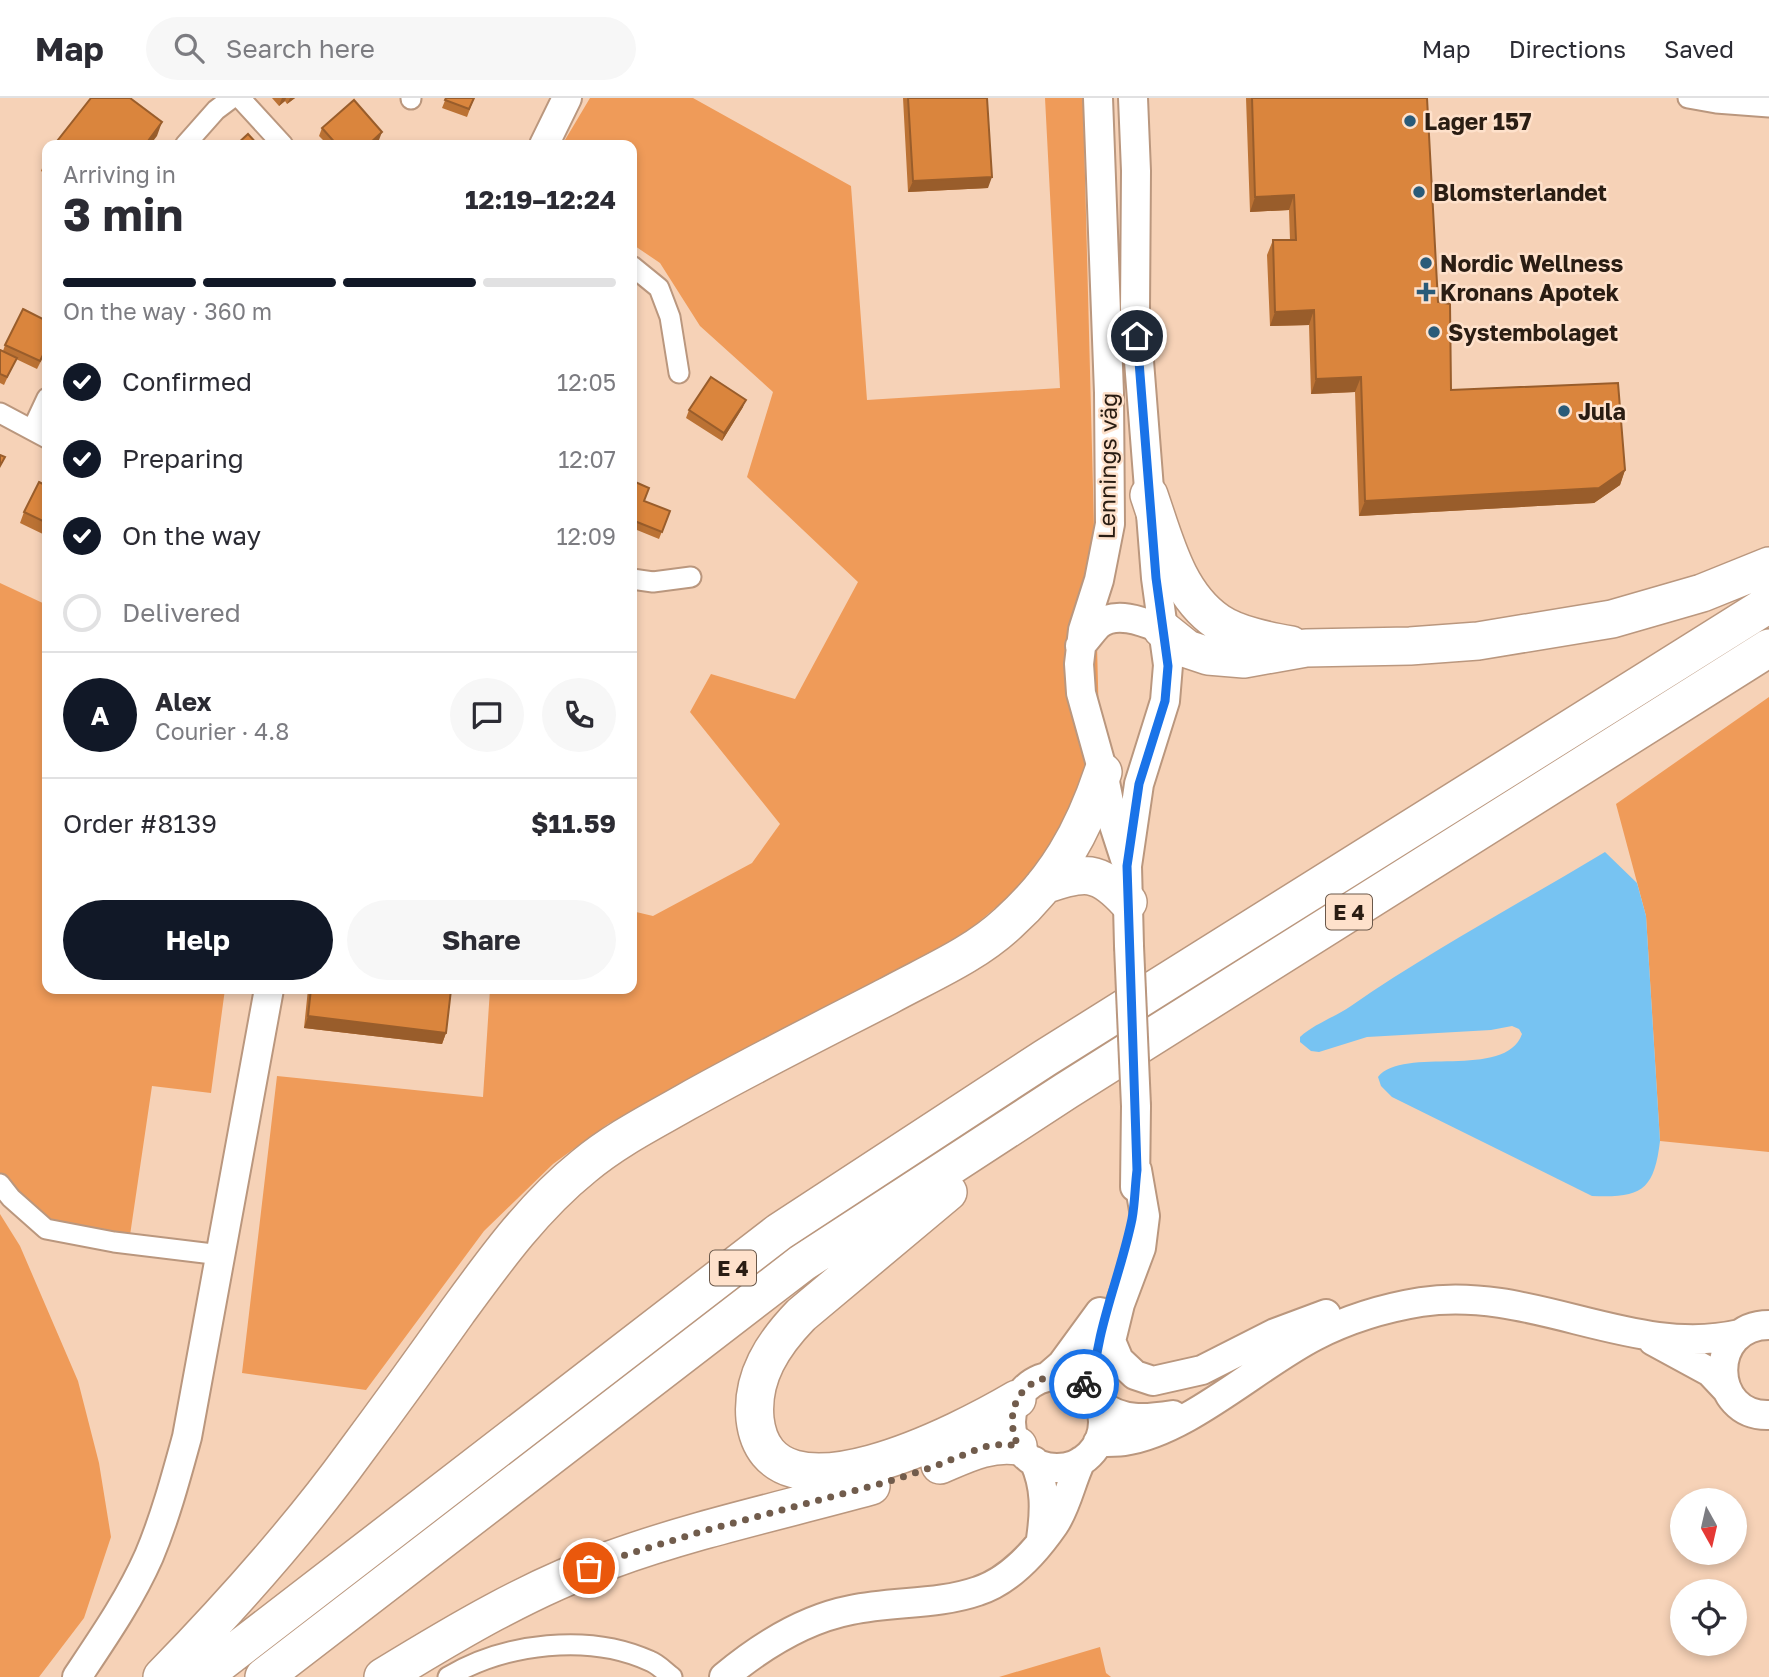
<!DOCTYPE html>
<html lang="en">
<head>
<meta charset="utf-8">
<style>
  body { margin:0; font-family:"Golos Text",sans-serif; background:#f7f7f7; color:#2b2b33; height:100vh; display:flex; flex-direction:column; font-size:26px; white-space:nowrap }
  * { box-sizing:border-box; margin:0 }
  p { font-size:23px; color:#7c7c81 }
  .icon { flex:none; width:38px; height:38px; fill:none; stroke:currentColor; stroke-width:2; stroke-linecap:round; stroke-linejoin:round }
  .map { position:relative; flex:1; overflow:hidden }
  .sheet { position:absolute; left:42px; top:42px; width:595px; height:854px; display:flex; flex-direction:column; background:#fff; border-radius:14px; box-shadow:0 4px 10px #0003 }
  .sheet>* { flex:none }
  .needle { width:46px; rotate:172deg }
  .controls { position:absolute; left:1670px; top:1390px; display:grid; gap:14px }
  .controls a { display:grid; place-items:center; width:77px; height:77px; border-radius:50%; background:#fff; box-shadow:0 4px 10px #0003; font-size:35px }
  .pin { position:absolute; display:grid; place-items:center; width:60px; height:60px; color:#fff; margin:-30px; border:4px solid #fff; border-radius:50%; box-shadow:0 2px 7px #0007 }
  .courier { position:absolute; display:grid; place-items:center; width:70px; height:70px; margin:-35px; border:5px solid #1a73e8; border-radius:50%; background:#fff; color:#222; box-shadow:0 2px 9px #0007 }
  .headline em { font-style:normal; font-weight:700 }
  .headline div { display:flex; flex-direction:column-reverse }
  .headline { display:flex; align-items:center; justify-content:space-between; height:119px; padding:0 21px }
  h1 { font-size:46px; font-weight:700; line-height:52px }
  .bar { display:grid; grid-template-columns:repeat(4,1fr); gap:10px 7px; align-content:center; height:84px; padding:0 21px }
  .bar i { height:9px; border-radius:5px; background:#e1e1e2 }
  .bar .current { background:#111827 }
  .bar p { grid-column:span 4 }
  .line { display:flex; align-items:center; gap:18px; padding:0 21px; border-top:2px solid #e1e1e2 }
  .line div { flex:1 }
  .round { display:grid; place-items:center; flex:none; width:74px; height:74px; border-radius:37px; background:#f7f7f7 }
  ol { padding:0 21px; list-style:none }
  li { display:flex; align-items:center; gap:21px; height:77px }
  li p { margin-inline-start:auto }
  li .icon { padding:7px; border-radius:50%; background:#111827; color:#fff; stroke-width:4 }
  li:last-child { color:#7c7c81 }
  li i { width:38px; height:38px; border:4px solid #e1e1e2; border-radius:50% }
  .primary-button { display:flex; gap:14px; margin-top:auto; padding:14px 21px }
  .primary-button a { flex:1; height:80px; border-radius:42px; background:#111827; color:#fff; font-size:28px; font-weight:700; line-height:80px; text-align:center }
  .primary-button a+a { background:#f7f7f7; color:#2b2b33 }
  header { display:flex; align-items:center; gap:42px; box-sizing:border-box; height:98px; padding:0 35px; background:#fff; border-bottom:2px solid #e1e1e2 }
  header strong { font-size:33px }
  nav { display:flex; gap:38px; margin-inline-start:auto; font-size:24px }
  .search { width:490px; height:63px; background:#f7f7f7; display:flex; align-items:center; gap:18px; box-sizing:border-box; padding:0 24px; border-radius:38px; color:#7c7c81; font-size:26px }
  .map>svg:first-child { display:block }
  .green { fill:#ef9b59 }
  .water { fill:#77c3f2 }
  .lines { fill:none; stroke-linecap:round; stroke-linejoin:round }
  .street-casing { stroke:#ba977e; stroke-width:23 }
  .secondary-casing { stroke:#ba977e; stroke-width:32 }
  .highway-casing { stroke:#ba977e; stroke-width:40 }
  .street { stroke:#fff; stroke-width:19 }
  .secondary { stroke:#fff; stroke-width:28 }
  .highway { stroke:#fff; stroke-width:37 }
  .secondary-bridge-casing { stroke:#ba977e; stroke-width:32; stroke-linecap:butt }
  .secondary-bridge { stroke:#fff; stroke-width:28 }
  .wall { fill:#bb7234 }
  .shaded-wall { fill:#995d2b }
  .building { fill:#da853d; stroke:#995d2b; stroke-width:2 }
  .done { stroke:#715c4c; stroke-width:7; stroke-dasharray:0 12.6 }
  .route { stroke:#1a73e8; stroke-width:9 }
  .poi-dot { fill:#2a5b79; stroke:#fee1cb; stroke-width:2.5 }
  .labels { text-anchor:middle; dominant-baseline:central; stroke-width:5; stroke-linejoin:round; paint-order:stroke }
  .shield { fill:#fee1cb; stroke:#6a584a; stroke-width:2 }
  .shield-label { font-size:21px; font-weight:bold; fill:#2a1d13 }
  .poi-label { font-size:23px; font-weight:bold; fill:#2a1d13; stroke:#fee1cb; text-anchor:start }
  .street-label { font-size:23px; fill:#2a1d13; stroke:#fee1cb }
</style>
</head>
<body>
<header>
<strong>Map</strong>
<div class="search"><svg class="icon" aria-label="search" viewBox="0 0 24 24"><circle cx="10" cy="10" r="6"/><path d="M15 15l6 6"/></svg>Search here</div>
<nav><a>Map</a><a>Directions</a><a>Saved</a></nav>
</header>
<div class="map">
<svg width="1769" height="1579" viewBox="0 0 1769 1579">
  <rect width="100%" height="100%" fill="#f6d2b7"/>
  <path class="green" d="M590 0H693L851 88 867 302 1060 290 1045 0H1083L1099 625 1063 732 1014 794 974 828 932 855 608 1026 553 1066 484 1133 366 1292 242 1275 277 978 483 999 490 891H632V813L653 818 752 765 780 726 690 614 711 576 795 601 858 484 747 379 773 294 700 228 660 165 632 146V47H562Z
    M0 485 47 507V891H225L211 995 152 988 129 1144 46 1131 0 1086Z
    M1769 599V1054L1660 1043 1646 818 1616 706Z
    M0 1116 20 1148 78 1283 99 1365 111 1439 84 1520 39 1579H0Z
    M1100 1549 1106 1575 1111 1579H999Z"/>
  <path class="water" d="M1605 754 1637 785 1646 818 1660 1043C1654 1093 1641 1100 1592 1098L1392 999 1381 988 1378 979C1403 947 1505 983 1522 936L1519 931 1512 928 1491 932 1367 939 1319 954 1311 953 1300 944V939C1314 926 1335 919 1351 908 1432 852 1520 805 1605 754Z"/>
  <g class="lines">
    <g class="street-casing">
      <path id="street" d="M240 0 283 47
        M1688 0 1716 5 1769 9
        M411 1V0
        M185 47 216 12 232 0
        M632 168 659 190 670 219 679 275
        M0 315 47 340
        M32 332 47 300
        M632 481 653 484 691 479
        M0 1086 11 1100 46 1131 114 1144 221 1157
        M448 1579C505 1545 589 1535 650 1563 658 1566 665 1574 672 1579"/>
    </g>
    <g class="secondary-casing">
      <path id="secondary" d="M1098 0 1109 295 1110 426 1099 482 1083 532 1079 566 1081 595 1103 674 1113 724 1125 761
        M544 47 567 0
        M1080 548C1086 542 1092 533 1098 527 1116 512 1144 524 1162 531
        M1129 848 1127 768 1139 686 1165 603 1168 567 1156 480 1135 212 1136 73 1133 0
        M1137 1072 1145 1118 1141 1150 1120 1206 1111 1243 1119 1262 1135 1277 1153 1283 1202 1272 1275 1235 1326 1216
        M1135 1089 1136 1008
        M1769 1227C1707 1227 1709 1319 1769 1317
        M1653 1243 1710 1274 1726 1291
        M1011 1324a46 46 0 1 1 92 0a46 46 0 1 1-92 0Z
        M1047 1279 1062 1266 1100 1214
        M1093 1295 1096 1257 1104 1220
        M1100 1306C1121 1324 1147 1321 1173 1317
        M1098 1344C1107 1344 1116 1344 1124 1343 1187 1334 1258 1267 1315 1238 1348 1221 1384 1210 1421 1204 1532 1187 1633 1261 1740 1236
        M1034 1363C1046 1389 1045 1413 1041 1441
        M77 1579C103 1540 130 1501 149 1458 165 1420 176 1379 187 1339L269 891
        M724 1579C760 1549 805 1521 851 1512 893 1503 938 1507 978 1493 1009 1483 1036 1453 1054 1427 1067 1408 1071 1383 1081 1363"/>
    </g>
    <g class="highway-casing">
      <path id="highway" d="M1149 397C1165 443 1177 496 1218 524 1237 537 1269 543 1291 547
        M1162 531 1187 551 1208 558 1244 561 1306 550 1410 548 1478 543 1612 521 1702 495 1769 468
        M1044 787C1084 773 1098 771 1128 804
        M948 1094 801 1217C773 1246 751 1279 755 1321 768 1437 966 1331 1017 1301
        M940 1367C966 1356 989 1344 1018 1348
        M162 1579C231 1508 296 1436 354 1356 389 1309 423 1262 457 1214 495 1162 533 1109 584 1068 615 1042 651 1024 686 1004 752 967 820 933 888 898 928 876 974 857 1008 825 1056 782 1083 734 1103 674
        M202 1579 779 1134 1045 960 1769 506
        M264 1579 802 1165 1066 993 1769 550
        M383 1579C455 1535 530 1490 610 1462 695 1431 784 1412 871 1388"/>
    </g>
    <use href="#street" class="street"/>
    <use href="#secondary" class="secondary"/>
    <use href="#highway" class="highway"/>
    <g class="secondary-bridge-casing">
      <path id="secondary-bridge" d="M1129 848 1136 1008"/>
    </g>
    <use href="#secondary-bridge" class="secondary-bridge"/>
  </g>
  <path class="wall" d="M272 0H295L287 6 285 3 279 8Z
    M446 0H474L467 19 442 10Z
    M903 0H987L988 90 908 94Z
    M1246 0H1427L1438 204 1451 292 1625 372 1620 387 1594 405 1359 418 1355 294 1311 296 1309 227 1270 228 1267 157 1273 142H1290L1289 112 1250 114Z
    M322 30 379 42 374 47H328L319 38Z
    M47 57V77L41 73Z
    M47 223V251L37 271 16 261 4 287 0 285V252L3 253 5 247Z
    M743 309 722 343 686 320 689 312Z
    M632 385 644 403 670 413 659 441 632 430Z
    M47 388V438L20 425 24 414Z
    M308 891H439L446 935 442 946 304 930Z"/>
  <path class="shaded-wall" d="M282 0H286L285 3 279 8Z
    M290 0H295L287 6Z
    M162 24 157 38 150 47H145Z
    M382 34 379 42 374 47H368Z
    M992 79 988 90 908 94 913 83Z
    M1294 97 1289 112 1250 114 1255 99Z
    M1314 212 1309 227 1270 228 1275 214Z
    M1361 279 1355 294 1311 296 1316 281Z
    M746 302 743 309 722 343 724 335Z
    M1625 372 1620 387 1594 405 1359 418 1365 403Z
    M308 918 446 935 442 946 304 930Z"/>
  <path class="building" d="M91 0H130L162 24 145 47H54Z
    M446 0H474L469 11 445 2Z
    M908 0H987L992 79 913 83Z
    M1252 0H1427L1438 204 1450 206 1451 292 1618 285 1625 372 1599 390 1365 403 1361 279 1316 281 1314 212 1275 214 1273 142H1296L1294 97 1255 99Z
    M354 2 382 34 368 47H337L322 30Z
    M248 36 258 47H236Z
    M23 211 47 223V249L40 263 5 247Z
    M0 252 17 260 7 279 0 276Z
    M711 279 746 302 724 335 689 312Z
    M0 357 5 359 0 368Z
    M633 383 649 390 644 403 670 413 662 434 632 422Z
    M39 384 47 388V425L24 414Z
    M311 891H439L451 892 446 935 308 918Z"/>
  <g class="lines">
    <path class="done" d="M589 1470 609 1462 700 1434 887 1384 933 1369 983 1349 1003 1346 1018 1348C997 1300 1038 1263 1084 1286"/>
    <path class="route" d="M1084 1286 1093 1295C1094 1234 1120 1180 1132 1121 1135 1105 1135 1088 1137 1072L1127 768 1139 686 1165 603 1168 568 1156 480 1137 238"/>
  </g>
  <g class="poi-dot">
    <circle cx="1410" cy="23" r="7"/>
    <circle cx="1419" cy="94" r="7"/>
    <circle cx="1426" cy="165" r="7"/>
    <path d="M1422.5 183.5h7v7h7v7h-7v7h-7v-7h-7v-7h7z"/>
    <circle cx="1434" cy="234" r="7"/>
    <circle cx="1564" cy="313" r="7"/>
  </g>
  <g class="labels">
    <g class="shield">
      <rect x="1326" y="796.5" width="46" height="35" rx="5"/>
      <rect x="710" y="1152.5" width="46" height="35" rx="5"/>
    </g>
    <g class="shield-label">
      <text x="1349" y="814">E 4</text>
      <text x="733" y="1170">E 4</text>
    </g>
    <g class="poi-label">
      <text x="1424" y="23">Lager 157</text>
      <text x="1433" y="94">Blomsterlandet</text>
      <text x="1440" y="165">Nordic Wellness</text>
      <text x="1440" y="194">Kronans Apotek</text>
      <text x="1448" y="234">Systembolaget</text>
      <text x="1578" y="313">Jula</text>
    </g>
    <g class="street-label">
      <text transform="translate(1107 368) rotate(-89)">Lennings väg</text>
    </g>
  </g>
</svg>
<div class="controls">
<a><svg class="needle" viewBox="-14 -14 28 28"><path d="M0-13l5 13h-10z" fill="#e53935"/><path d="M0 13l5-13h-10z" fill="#7c7c81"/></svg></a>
<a><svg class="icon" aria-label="locate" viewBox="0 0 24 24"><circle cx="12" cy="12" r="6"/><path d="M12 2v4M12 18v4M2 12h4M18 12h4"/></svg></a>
</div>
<div class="pin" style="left:589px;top:1470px;background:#ea580c"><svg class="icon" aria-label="bag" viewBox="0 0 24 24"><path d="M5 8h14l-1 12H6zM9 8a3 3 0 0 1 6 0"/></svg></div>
<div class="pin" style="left:1137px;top:238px;background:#1f2937"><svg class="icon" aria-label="home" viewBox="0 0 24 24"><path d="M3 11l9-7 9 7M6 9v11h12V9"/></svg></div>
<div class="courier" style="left:1084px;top:1286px"><svg class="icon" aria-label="bike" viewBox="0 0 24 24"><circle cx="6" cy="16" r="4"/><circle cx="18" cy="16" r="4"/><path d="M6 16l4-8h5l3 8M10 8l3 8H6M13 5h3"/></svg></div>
<section class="sheet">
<div class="headline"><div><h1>3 min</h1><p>Arriving in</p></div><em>12:19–12:24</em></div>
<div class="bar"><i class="current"></i><i class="current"></i><i class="current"></i><i></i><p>On the way · 360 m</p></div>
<ol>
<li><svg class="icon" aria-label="check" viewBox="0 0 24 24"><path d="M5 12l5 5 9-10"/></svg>Confirmed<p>12:05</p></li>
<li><svg class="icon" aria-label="check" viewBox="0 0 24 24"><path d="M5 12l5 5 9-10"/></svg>Preparing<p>12:07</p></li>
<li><svg class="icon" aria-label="check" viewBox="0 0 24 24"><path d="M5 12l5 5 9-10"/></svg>On the way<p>12:09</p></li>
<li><i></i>Delivered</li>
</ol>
<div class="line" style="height:126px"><b class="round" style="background:#111827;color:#fff">A</b><div><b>Alex</b><p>Courier · 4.8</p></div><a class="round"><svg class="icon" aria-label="chat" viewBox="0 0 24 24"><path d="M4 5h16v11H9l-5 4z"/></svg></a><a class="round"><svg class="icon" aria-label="phone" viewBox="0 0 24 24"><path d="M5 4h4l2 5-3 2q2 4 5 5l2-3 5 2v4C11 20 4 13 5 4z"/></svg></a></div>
<div class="line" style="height:91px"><div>Order #8139</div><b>$11.59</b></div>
<div class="primary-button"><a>Help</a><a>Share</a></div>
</section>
</div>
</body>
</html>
